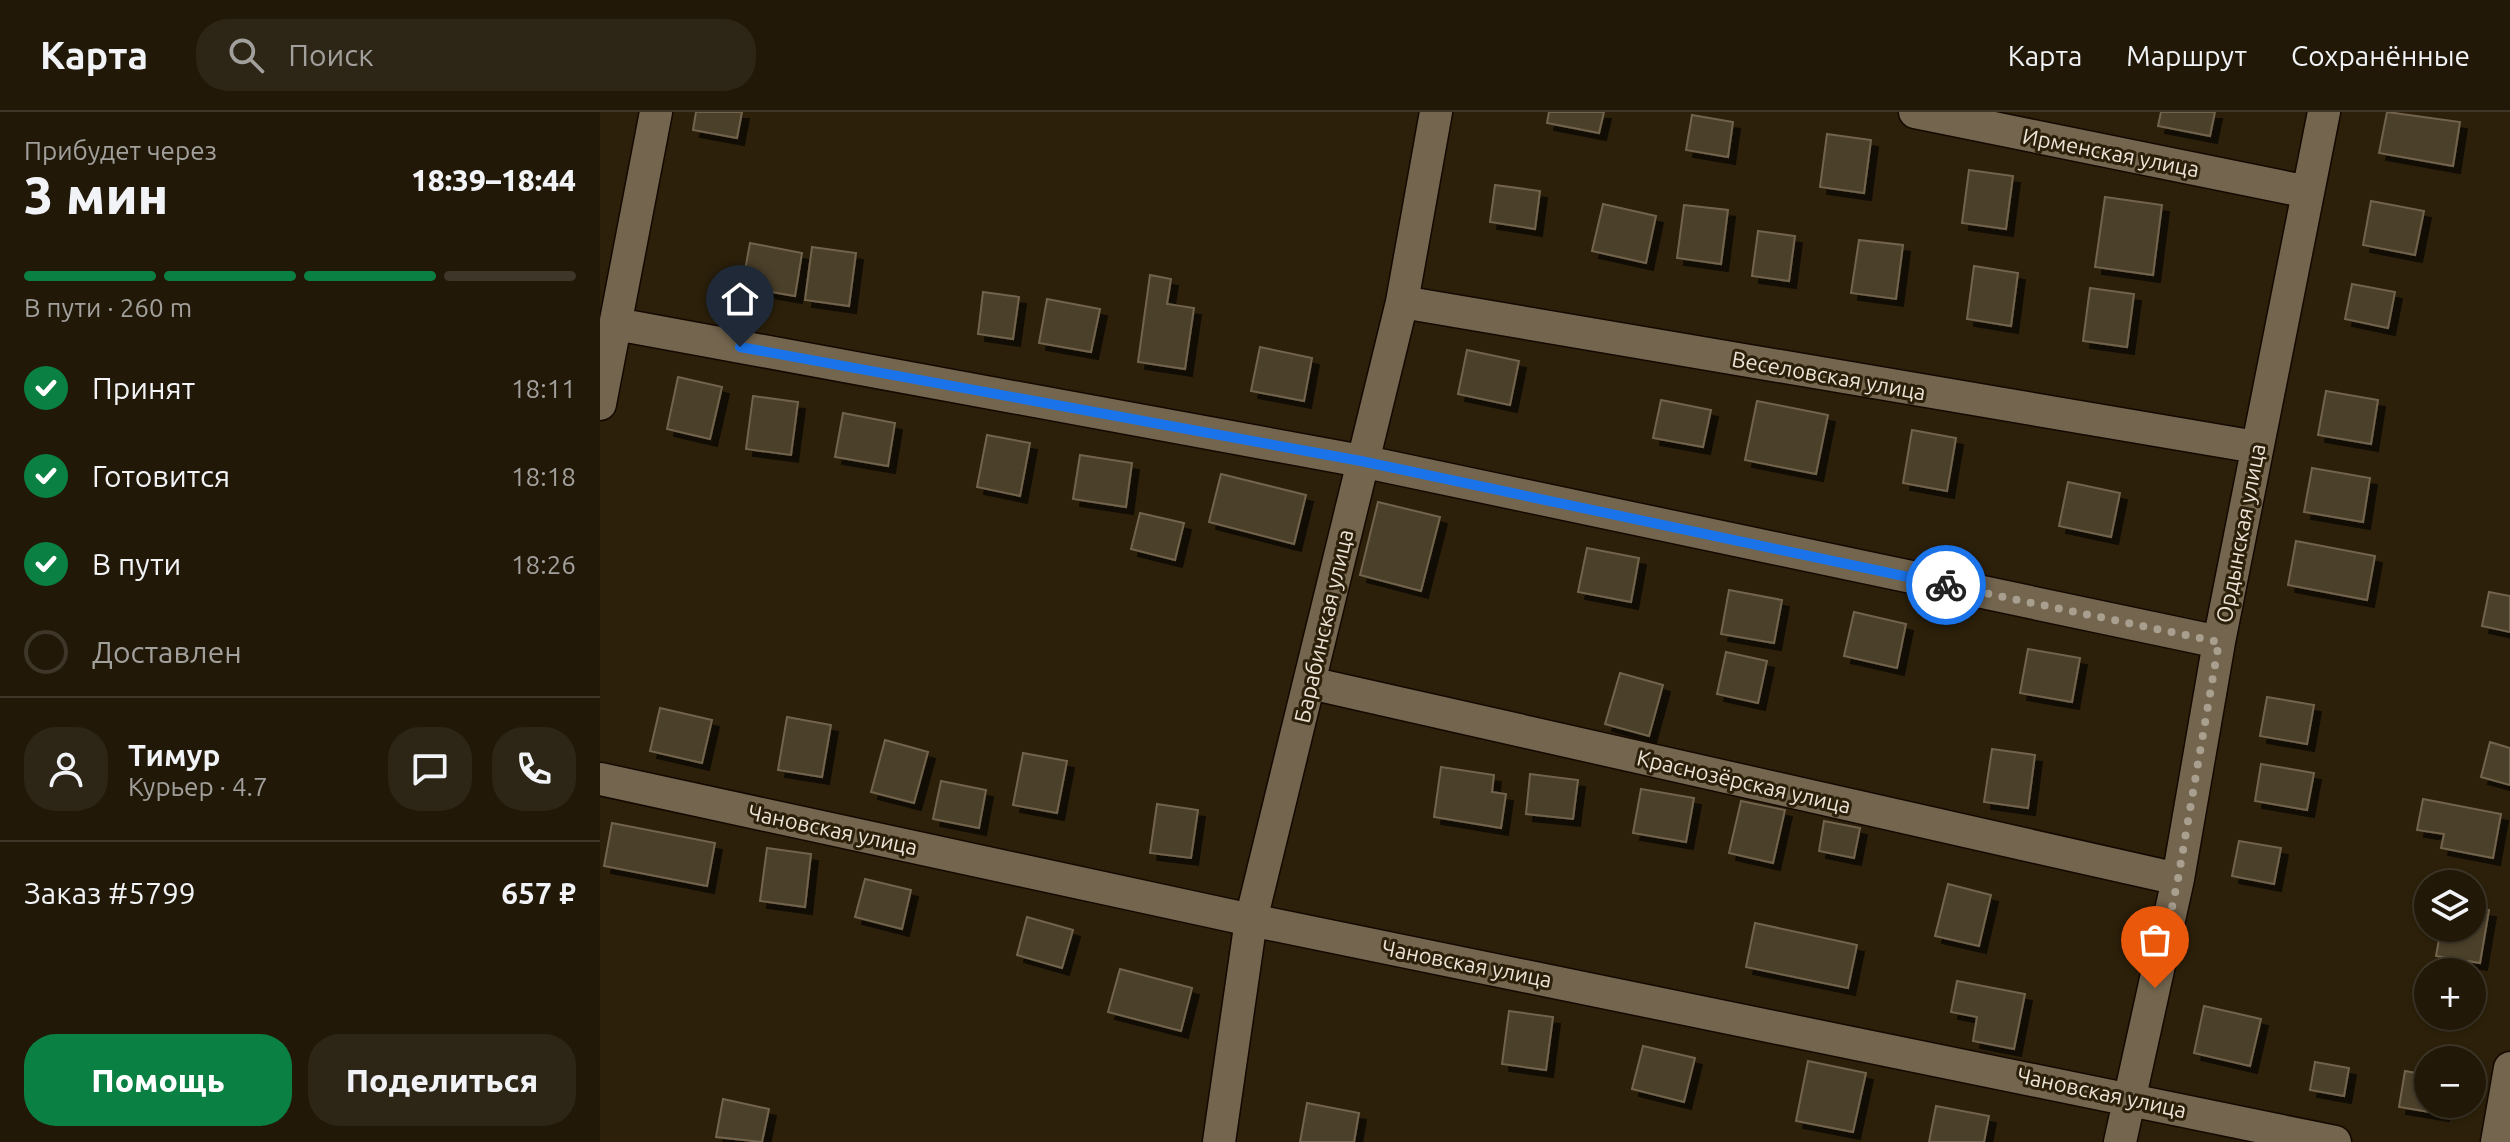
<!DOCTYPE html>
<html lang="ru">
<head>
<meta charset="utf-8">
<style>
  body { margin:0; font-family:Ubuntu,sans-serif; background:#2d2516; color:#f1f3f6; height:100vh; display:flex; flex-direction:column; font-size:30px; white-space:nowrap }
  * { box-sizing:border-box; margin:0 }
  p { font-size:26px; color:#a2a09c }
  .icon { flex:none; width:44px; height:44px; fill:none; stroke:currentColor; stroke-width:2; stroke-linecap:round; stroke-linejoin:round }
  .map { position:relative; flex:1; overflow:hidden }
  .side { display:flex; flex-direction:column; background:#211808; width:600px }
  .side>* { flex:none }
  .controls { position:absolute; left:1814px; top:758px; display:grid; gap:16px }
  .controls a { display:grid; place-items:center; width:72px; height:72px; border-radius:50%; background:#211808; box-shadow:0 2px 6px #0004,0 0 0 2px #3e3729; font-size:40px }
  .pin { position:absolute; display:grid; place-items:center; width:68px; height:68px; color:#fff; margin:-82px -34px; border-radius:50% 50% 50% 0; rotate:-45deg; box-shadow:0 0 8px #0007 }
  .pin .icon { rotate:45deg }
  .courier { position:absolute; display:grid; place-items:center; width:80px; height:80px; margin:-40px; border:6px solid #1a73e8; border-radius:50%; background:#fff; color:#222; box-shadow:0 2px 10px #0007 }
  .overview em { font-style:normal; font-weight:800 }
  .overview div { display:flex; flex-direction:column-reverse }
  .overview { display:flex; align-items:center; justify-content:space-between; height:136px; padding:0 24px }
  h1 { font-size:52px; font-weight:800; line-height:60px }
  .bar { display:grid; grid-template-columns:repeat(4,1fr); gap:12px 8px; align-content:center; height:96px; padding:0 24px }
  .bar i { height:10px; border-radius:6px; background:#3e3729 }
  .bar .selected { background:#0b8043 }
  .bar p { grid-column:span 4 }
  .line { display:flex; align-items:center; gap:20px; padding:0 24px; border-top:2px solid #3e3729 }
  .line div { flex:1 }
  .round { display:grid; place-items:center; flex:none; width:84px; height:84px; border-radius:32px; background:#2d2516 }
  ol { padding:0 24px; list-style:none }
  li { display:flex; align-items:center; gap:24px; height:88px }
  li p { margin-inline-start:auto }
  li .icon { padding:8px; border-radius:50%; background:#0b8043; color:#fff; stroke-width:4 }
  li:last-child { color:#a2a09c }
  li i { width:44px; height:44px; border:4px solid #3e3729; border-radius:50% }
  .button { display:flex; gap:16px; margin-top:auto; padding:16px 24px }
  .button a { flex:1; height:92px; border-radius:32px; background:#0b8043; color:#fff; font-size:32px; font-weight:800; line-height:92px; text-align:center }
  .button a+a { background:#2d2516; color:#f1f3f6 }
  header { display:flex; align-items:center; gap:48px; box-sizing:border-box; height:112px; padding:0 40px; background:#211808; border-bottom:2px solid #3e3729 }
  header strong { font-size:38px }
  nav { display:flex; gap:44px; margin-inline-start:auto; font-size:28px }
  .search { width:560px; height:72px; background:#2d2516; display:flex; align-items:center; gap:20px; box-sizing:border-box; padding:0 28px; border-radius:32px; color:#a2a09c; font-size:30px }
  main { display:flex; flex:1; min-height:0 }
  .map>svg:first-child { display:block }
  .building { fill:#4c3f29; stroke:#72644d; stroke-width:2; filter:url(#shadow) }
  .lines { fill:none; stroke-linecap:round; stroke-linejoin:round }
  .minor-casing { stroke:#140900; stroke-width:35 }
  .minor { stroke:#73654e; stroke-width:32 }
  .done { stroke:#a89f8f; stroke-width:8; stroke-dasharray:0 14.4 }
  .route { stroke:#1a73e8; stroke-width:10 }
  .labels { text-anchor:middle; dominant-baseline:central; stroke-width:6; stroke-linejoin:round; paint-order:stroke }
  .street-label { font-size:22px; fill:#ebe3d6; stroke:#2c200a }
</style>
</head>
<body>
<header>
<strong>Карта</strong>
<div class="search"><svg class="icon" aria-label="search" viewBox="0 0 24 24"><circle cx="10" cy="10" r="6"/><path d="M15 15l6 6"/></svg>Поиск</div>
<nav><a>Карта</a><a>Маршрут</a><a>Сохранённые</a></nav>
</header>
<main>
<section class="side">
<div class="overview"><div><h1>3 мин</h1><p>Прибудет через</p></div><em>18:39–18:44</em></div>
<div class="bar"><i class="selected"></i><i class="selected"></i><i class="selected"></i><i></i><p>В пути · 260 m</p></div>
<ol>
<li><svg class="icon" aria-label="check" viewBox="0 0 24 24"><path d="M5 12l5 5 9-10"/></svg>Принят<p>18:11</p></li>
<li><svg class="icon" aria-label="check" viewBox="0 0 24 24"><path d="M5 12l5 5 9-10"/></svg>Готовится<p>18:18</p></li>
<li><svg class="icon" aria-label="check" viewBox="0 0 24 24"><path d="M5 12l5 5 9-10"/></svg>В пути<p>18:26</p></li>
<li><i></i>Доставлен</li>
</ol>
<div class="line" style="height:144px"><a class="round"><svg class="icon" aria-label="person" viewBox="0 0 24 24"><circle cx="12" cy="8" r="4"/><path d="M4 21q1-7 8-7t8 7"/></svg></a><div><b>Тимур</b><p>Курьер · 4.7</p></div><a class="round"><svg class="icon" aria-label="chat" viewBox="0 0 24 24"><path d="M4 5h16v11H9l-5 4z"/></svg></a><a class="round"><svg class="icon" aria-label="phone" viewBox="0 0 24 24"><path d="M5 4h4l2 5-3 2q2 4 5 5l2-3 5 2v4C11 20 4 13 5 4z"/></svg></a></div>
<div class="line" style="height:104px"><div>Заказ #5799</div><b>657 ₽</b></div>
<div class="button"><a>Помощь</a><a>Поделиться</a></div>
</section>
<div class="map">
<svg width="1910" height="1030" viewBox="0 0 1910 1030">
  <defs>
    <filter id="shadow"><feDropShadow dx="7" dy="7" stdDeviation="0" flood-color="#0009"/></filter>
  </defs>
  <rect width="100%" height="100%" fill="#2c200a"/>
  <path class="building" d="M96 0H142L137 26 93 18Z
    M949 0H1004L999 21 947 11Z
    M1561 0H1615L1610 24 1558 14Z
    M1787 0 1860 10 1853 54 1779 41Z
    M1092 3 1133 10 1128 45 1086 38Z
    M1227 22 1271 28 1264 81 1220 75Z
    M1369 58 1413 64 1406 117 1362 111Z
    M895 73 940 79 935 117 890 110Z
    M1505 85 1562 93 1553 163 1495 155Z
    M1771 89 1824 99 1815 143 1763 133Z
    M1003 92 1056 104 1046 151 992 139Z
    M1084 93 1128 98 1121 152 1077 146Z
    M1158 119 1195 124 1189 169 1152 164Z
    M1259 128 1303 133 1296 187 1251 181Z
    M150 131 202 141 195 184 142 175Z
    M212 135 256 141 249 194 205 188Z
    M1374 154 1418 161 1411 214 1367 207Z
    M550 163 571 167 567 192 594 196 585 257 538 250Z
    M1752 172 1795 180 1788 216 1745 207Z
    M1490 176 1534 182 1527 235 1483 229Z
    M383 180 419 185 413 227 378 222Z
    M447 187 500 197 491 240 439 231Z
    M660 235 712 246 704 289 651 279Z
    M867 238 919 249 910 293 858 282Z
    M78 265 122 275 110 327 67 317Z
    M1726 279 1778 288 1771 332 1718 323Z
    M153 284 198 290 191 343 146 337Z
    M1061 288 1111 298 1103 335 1053 326Z
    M1157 289 1228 303 1216 362 1145 348Z
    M243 301 295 311 288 354 235 345Z
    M1312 318 1356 326 1347 379 1303 371Z
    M387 323 430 331 420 384 377 375Z
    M480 343 532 351 526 395 473 387Z
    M1712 356 1770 366 1763 410 1704 400Z
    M621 362 706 383 694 432 609 410Z
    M1468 370 1520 381 1511 425 1459 414Z
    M778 390 840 405 821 479 760 463Z
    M540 401 584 411 575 448 531 437Z
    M1696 429 1775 444 1767 488 1688 473Z
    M987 436 1039 446 1031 490 978 480Z
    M1129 478 1182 488 1174 531 1121 522Z
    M1889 480 1910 484V520L1882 514Z
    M1254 500 1306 512 1297 556 1244 544Z
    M1428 537 1480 546 1472 590 1420 581Z
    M1126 540 1167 549 1158 591 1117 582Z
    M1020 561 1063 573 1049 624 1005 612Z
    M1667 585 1714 593 1707 632 1660 624Z
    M60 596 112 608 102 651 50 639Z
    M187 605 231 613 222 665 178 658Z
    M285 628 328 640 314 691 271 680Z
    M1890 630 1910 636V673L1881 665Z
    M1392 637 1435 643 1428 696 1384 690Z
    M423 641 467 649 457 701 413 693Z
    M1661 652 1714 661 1707 698 1655 689Z
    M841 655 894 663 892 680 906 682 901 716 834 705Z
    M930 662 978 668 973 707 926 702Z
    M341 669 386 678 379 716 333 707Z
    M1041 677 1094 686 1086 730 1033 721Z
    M1823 687 1901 702 1893 746 1841 736 1844 722 1817 718Z
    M1141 689 1185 698 1173 751 1129 741Z
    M557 692 598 698 591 746 550 741Z
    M1224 709 1260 716 1254 746 1219 739Z
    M12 711 115 731 107 774 4 754Z
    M1639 729 1681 736 1674 772 1632 764Z
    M167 736 211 742 205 795 160 789Z
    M265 767 311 778 302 817 255 805Z
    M1348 772 1391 783 1379 834 1335 824Z
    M1872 796 1889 798 1880 851 1836 844 1841 816H1872Z
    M427 805 473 818 462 856 417 843Z
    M1155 811 1257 833 1248 876 1146 855Z
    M520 857 592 876 581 919 508 900Z
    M1357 869 1425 882 1414 937 1373 929 1377 905 1351 900Z
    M1604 894 1661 907 1650 954 1594 941Z
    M909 899 953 905 946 958 902 952Z
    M1043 934 1095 946 1084 990 1032 977Z
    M1208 949 1266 961 1253 1020 1196 1009Z
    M1715 950 1749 956 1744 984 1710 978Z
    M1805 959 1828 963V992H1843L1842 1002 1799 995Z
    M123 987 169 997 162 1030 116 1025Z
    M707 991 759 1001 754 1030H700Z
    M1336 994 1389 1004 1384 1030H1329Z"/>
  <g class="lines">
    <g class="minor-casing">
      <path id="minor" d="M1315 0 1708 80
        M802 190 1656 335
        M16 212 761 349 1619 530
        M0 292 56 0
        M710 571 1578 767
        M0 667 651 808 1735 1030
        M619 1030 651 808 802 190 836 0
        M1520 1030 1578 767 1619 530 1724 0
        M1897 1030 1910 956"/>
    </g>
    <use href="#minor" class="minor"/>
  </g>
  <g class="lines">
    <path class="done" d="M1346 473 1619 530 1578 767 1555 876"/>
    <path class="route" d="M140 235 761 349 1346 473"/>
  </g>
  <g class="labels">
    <g class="street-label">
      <text transform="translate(1511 40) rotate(11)">Ирменская улица</text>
      <text transform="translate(1229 263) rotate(10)">Веселовская улица</text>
      <text transform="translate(1640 421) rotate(-79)">Ордынская улица</text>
      <text transform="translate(723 514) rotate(-77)">Барабинская улица</text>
      <text transform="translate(1144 669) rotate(13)">Краснозёрская улица</text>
      <text transform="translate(233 717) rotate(12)">Чановская улица</text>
      <text transform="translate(867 851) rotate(11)">Чановская улица</text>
      <text transform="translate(1502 980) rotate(12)">Чановская улица</text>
    </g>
  </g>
</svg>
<div class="controls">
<a><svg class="icon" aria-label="layers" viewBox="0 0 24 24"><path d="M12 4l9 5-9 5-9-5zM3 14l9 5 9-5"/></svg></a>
<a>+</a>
<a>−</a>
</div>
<div class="pin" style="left:1555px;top:876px;background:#ea580c"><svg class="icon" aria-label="bag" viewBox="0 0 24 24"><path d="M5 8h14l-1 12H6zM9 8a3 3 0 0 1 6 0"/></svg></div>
<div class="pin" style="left:140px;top:235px;background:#1f2937"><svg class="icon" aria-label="home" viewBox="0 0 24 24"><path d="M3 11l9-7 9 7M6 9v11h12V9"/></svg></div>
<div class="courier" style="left:1346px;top:473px"><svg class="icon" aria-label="bike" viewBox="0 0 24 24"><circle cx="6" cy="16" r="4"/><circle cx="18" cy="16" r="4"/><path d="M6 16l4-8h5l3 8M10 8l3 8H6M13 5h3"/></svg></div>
</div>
</main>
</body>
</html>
